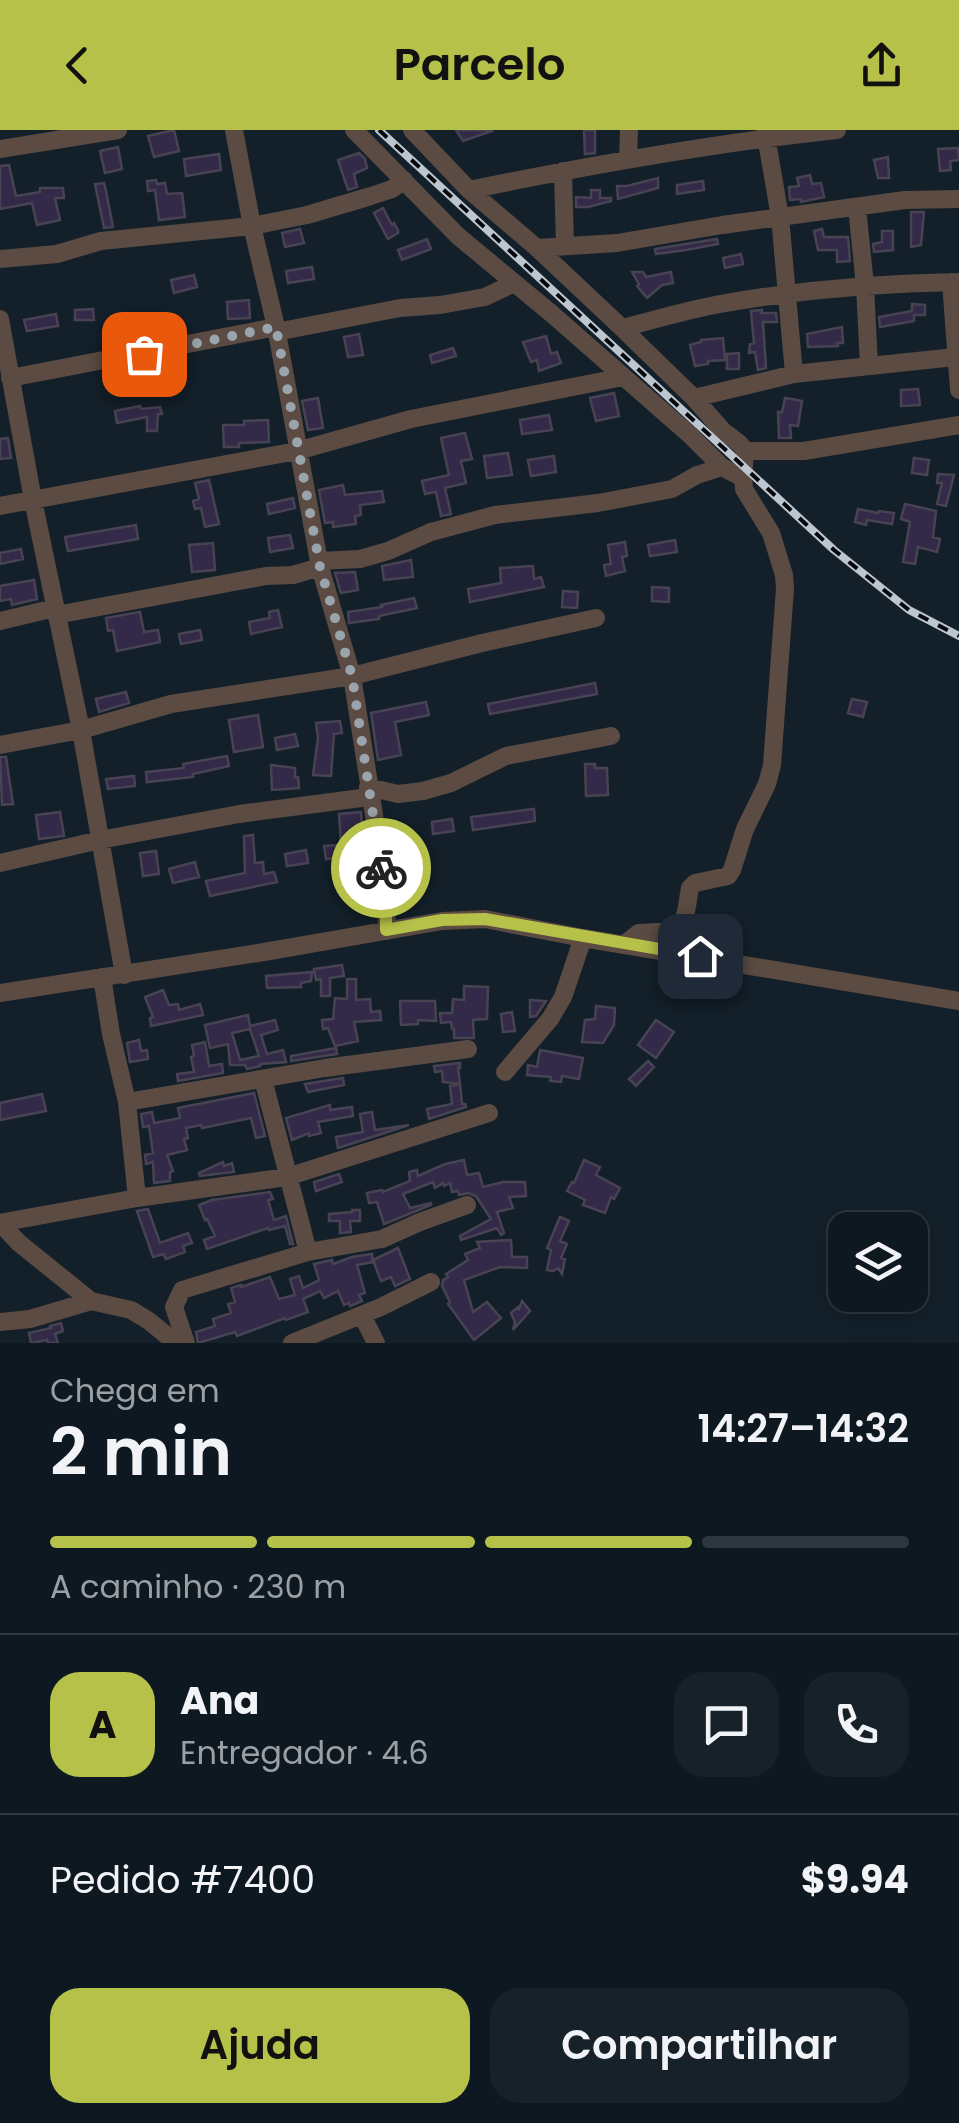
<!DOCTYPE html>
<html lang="pt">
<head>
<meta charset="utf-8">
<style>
  body { margin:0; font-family:Poppins,sans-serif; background:#172129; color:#f1f3f6; height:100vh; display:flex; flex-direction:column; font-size:38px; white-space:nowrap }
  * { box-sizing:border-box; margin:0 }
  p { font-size:32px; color:#9ba0a5 }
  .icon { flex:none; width:55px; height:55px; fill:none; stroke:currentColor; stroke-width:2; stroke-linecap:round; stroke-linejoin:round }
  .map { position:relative; height:1213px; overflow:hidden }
  .panel { display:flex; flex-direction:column; background:#0e1820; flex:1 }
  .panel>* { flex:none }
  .fabs { position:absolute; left:828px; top:1082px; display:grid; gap:20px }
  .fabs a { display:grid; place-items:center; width:100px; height:100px; border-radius:20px; background:#0e1820; box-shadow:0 5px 25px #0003,0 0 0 2px #2e373e; font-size:50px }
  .pin { position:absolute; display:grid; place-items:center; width:85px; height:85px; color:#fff; margin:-42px; border-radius:20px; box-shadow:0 5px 15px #0006 }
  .courier { position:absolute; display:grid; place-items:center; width:100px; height:100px; margin:-50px; border:8px solid #b6c149; border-radius:50%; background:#fff; color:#222; box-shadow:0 2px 12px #0007 }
  .overview em { font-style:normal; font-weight:600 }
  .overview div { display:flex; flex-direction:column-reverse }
  .overview { display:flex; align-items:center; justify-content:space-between; height:170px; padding:0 50px }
  h1 { font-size:65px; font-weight:600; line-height:75px }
  .bar { display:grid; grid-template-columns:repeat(4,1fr); gap:15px 10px; align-content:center; height:120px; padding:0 50px }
  .bar i { height:12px; border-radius:8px; background:#2e373e }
  .bar .current { background:#b6c149 }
  .bar p { grid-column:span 4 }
  .line { display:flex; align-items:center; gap:25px; padding:0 50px; border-top:2px solid #2e373e }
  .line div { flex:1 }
  .round { display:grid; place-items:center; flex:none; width:105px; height:105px; border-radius:30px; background:#172129 }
  .primary-button { display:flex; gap:20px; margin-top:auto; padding:20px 50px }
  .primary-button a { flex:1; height:115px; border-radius:30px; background:#b6c149; color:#111; font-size:40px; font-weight:600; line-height:115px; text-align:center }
  .primary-button a+a { background:#172129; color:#f1f3f6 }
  header { display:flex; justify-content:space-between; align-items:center; height:130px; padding:0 50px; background:#b6c149; color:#111; font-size:45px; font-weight:600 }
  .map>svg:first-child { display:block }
  .building { fill:#332948; stroke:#484352; stroke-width:2.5; fill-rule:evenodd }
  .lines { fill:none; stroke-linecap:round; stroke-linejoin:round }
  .minor { stroke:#5b4b43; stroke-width:18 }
  .rail-casing { stroke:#bdc6ce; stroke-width:8 }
  .rail { stroke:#05090d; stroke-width:4; stroke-dasharray:11; stroke-linecap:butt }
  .done { stroke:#9aa4ac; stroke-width:10; stroke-dasharray:0 18 }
  .route { stroke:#b6c149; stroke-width:12 }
</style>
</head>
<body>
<header><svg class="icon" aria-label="back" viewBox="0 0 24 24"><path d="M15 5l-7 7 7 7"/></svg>Parcelo<svg class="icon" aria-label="share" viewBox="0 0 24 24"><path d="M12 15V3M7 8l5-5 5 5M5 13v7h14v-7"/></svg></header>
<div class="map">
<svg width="959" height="1213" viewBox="0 0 959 1213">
  <rect width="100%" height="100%" fill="#13202a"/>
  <path class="building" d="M174 0 179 21 154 27 148 6Z
    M456 0H491L492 1 463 11Z
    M584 0H595V23L585 24Z
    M118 17 122 39 105 43 100 21Z
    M958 18 959 30 950 31 951 40 940 41 938 19Z
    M359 23 365 29 367 38 354 44 357 57 348 60 338 30Z
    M219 24 221 40 186 46 184 29Z
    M888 27 889 48H878L874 30Z
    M9 35 16 66 40 62V58H63L64 68H55L60 90 37 95 32 73 0 79V36Z
    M810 45 812 54 821 53 824 67 801 72V69L790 70 789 57 799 56 797 48Z
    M658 48V58L618 69 617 56H627Z
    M156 50 157 54 165 53 167 64 182 63 185 87 159 90 155 60 148 61 147 51Z
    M703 51 704 60 677 64V55Z
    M104 53 106 61 113 97 104 98 95 54Z
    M591 60H600V68H611V71L588 77H576V67L591 68Z
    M383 78 392 95 394 93 398 100V103L388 109 374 83Z
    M911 82H924L921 115 911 117Z
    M300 99 304 113 285 117 282 103Z
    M822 99 824 107H848L850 131 837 132V120H818L814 101Z
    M882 101H893V120L874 122 873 114 882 112Z
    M427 109 431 119 402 130 398 120Z
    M717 109 718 114 686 120 656 124 655 119Z
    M741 124 743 134 725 138 723 128Z
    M312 137 314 149 288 153 286 141Z
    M632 142H643L646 147 671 142 673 153 662 155 647 168 637 156 639 154Z
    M194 145 197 157 174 163 171 150Z
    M249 170 250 188 228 189 227 172Z
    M912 174 925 175V185H914V191L880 197 879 187 912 181Z
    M93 179 94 190H75V180Z
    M762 180 761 183H776L777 192H763L766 238 758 240 755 222 749 223 750 214 754 213 751 181Z
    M56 184 58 196 27 201 24 190Z
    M842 197 843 213H837L838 216 808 217 807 204Z
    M359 204 363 225 348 227 344 207Z
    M546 206 551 224 557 222 561 233 539 241 537 230 531 232 523 212Z
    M723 208 725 230 708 231V234L695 236 690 215 701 212V210Z
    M453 218 456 226 432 233 430 225Z
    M739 223V239H727V224Z
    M918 259 920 275 901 276V260Z
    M614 263 619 286 596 291 590 268Z
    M318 268 323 298 308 300 302 271Z
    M785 268 802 271 798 296 790 295 791 308H779L778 282H782Z
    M140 276 141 279 160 277 162 284H158L157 301H147V287L117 293 115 281Z
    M549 285 552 300 522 304 520 290Z
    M268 290 269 312 239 313V317H224L223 295H244V291Z
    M465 303 472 329 461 331 466 353 445 358 451 384 441 386 436 362 425 364 422 351 449 345 441 308Z
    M8 308 11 328 0 329V309Z
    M508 323 512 345 487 348 484 326Z
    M554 326 556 342 531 346 528 330Z
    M914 328 929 330 927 345 912 343Z
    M938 344 954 345 946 376 937 374 942 353H937Z
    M209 350 219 394 205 397 201 378 195 379 193 371 199 369 195 353Z
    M343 355 345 365 382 361 384 372 360 375 361 385 355 386 356 394 333 397V392L325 393 319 360Z
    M293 368 295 378 269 384 267 374Z
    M905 374 936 381 933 407 940 409 937 422 918 417 915 434 903 432 910 392 901 389Z
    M858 379 878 383 879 381 894 383 892 394 867 390 866 395 855 392Z
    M136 395 138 409 68 421 65 407Z
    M290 405 293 418 270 422 268 408Z
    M675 410 677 422 650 426 648 415Z
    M625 412 627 426 622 427 625 441 606 446 604 435 611 434 608 415Z
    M213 413 215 440 192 442 189 415Z
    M21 419 23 429 0 434V423Z
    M411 430 413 447 384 450 382 436Z
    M533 436 534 449 541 447 544 457 470 472 468 459 501 453 500 438Z
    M355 442 358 460 341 463 335 443Z
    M34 450 37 469 12 475 11 469 0 471V456Z
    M652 457 669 458V472L652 471Z
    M563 461 578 462 577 478 562 477Z
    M414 468 417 478 379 486V489L349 493 348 482 382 477 381 475Z
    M278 480 282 497 251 504 249 492 270 488 269 482Z
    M140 482 144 502 158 500 160 512 117 521 113 500 108 501 106 488Z
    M200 500 202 510 181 514 179 504Z
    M595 553 597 564 490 584 488 574Z
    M126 562 129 573 99 582 96 569Z
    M852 569 867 572 863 587 848 583Z
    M426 572 429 585 395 592 401 625 378 630 371 583Z
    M258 585 263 617 234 622 229 590Z
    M340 591 342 603 334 604 331 646 313 645 318 608 316 593Z
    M295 604 298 616 277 620 275 608Z
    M227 626 229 636 193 644V647L147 652 146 642 184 638 183 634Z
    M0 627H6L13 674 2 675Z
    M585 634H595V638H607L608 665 586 666Z
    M271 635 295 638V647H298L299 658 272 660Z
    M134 646 135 656 108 659 106 649Z
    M534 679 535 691 473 700 471 687Z
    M60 682 64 706 39 709 36 685Z
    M361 682 363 714 366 713 367 724 326 729 324 716 341 715 339 684Z
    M452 689 454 701 433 704 432 692Z
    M253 705 255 733 263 732 264 744 274 742 277 752 210 766 206 751 245 743 244 706Z
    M306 720 308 733 287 736 285 724Z
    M156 721 159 744 143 746 140 723Z
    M195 732 199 747 173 753 169 739Z
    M396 748H411V766H398Z
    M342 835 344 846 330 848V866H321V849L316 850 314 839Z
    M312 842 311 851 301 853V857L267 858 266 846Z
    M347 849H356V870L370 869 371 882 380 881 381 890 354 892 358 911 335 916 328 898 323 899 322 890 333 889 335 868 347 869Z
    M464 856 488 857 487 889 473 890 474 908H454V899H452L451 892 441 893 440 883H452L453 869 464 870Z
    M163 860 169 875 178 874 179 880 200 874 203 885 151 896 150 888 153 887 145 867Z
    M530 870 546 871 536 886 530 887Z
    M400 871H435L436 891 418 890V894L401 895Z
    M596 876 615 878 614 895 603 913 582 912 585 890 595 889Z
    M512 882 515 901 503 902 501 884Z
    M248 885 250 896 275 890 278 900 261 905 267 924 283 920 286 932 260 934V936L247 939 245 935H230L228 914 210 918 205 895ZM250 899 259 926 240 930 232 903Z
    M656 890 674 902 656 928 638 915Z
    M139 910 141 921 147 920 148 929 130 932 127 913Z
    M205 912 209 936 222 934 223 943 178 951 177 944 194 942 191 927 194 926 192 915Z
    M336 918 337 924 291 931V926Z
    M540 920 583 928 579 949 562 946 561 952 550 951 551 947 527 945 528 935 537 937Z
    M648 931 654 937 636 956 629 949Z
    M460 933V938H458L460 954 443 952 442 941 435 942 434 936Z
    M343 948 344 955 308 962 305 954Z
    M460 954 462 974H465L466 977 429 989 427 979 452 974 450 956Z
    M254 963 265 1006 256 1008 251 988 202 998 201 995 186 998 188 1008 184 1009 187 1020 167 1025 173 1041 170 1042V1051L154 1053 153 1032 146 1034 145 1025 153 1023 149 996 143 997 141 984 152 982 154 993 180 988 178 978Z
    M42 964 46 981 0 990V973Z
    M330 975V980L352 977 353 986 318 992 321 1003 309 1006V1003L292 1010 286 988Z
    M372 982 375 1000 409 995 338 1018 336 1007 363 1002 360 984Z
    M464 1030 467 1045 479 1043 483 1057 503 1052H525L526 1066 509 1067 513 1078 497 1082 504 1103 501 1105 497 1098 461 1110 460 1106 491 1089 476 1066 468 1063 459 1065 458 1061 452 1062 450 1053 444 1056 443 1053 435 1058 433 1052 403 1064 410 1078 431 1073V1075L384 1094 377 1072 369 1073 367 1063 382 1060 383 1062 410 1051 409 1042 417 1040 418 1046 445 1034Z
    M584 1030 600 1037 596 1045 620 1058 614 1069 611 1067 605 1083 583 1075 585 1070 567 1061 572 1052 574 1053Z
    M223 1032 224 1036 232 1033 234 1042 200 1046 199 1043Z
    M339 1044 342 1052 316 1061 314 1052Z
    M270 1062 273 1069 268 1070 274 1090 286 1086 293 1114H290L285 1096 269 1100 268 1098 207 1119 204 1110 215 1106 207 1089 205 1090 199 1075 212 1070Z
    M148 1079 160 1113 188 1103 192 1113 183 1116 185 1122 166 1129 163 1124 153 1127 137 1081Z
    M352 1080H360V1091H350L351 1102 340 1103V1091H329V1084L352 1082Z
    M560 1087 569 1091 560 1111 567 1114 561 1128 565 1129 562 1144 558 1138 553 1141 547 1140 551 1120 547 1118Z
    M511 1110 512 1127H527V1138L500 1137 464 1150 473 1182 487 1172 501 1188 474 1210 448 1174 450 1172 442 1156 443 1150 448 1147 446 1144 468 1130 465 1124 480 1118 477 1112Z
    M398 1118 410 1149 395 1156 391 1147 381 1151 373 1130Z
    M372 1124 373 1132 357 1135 365 1163 359 1165 362 1171 350 1176 349 1173 344 1175 338 1161 324 1168 320 1161 303 1169 308 1182 286 1190 285 1188 237 1206 235 1202 198 1213 196 1202 215 1196 213 1189 231 1183 228 1174 235 1172 231 1158 241 1155V1157L270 1147 279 1169 295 1165 290 1149 299 1146 303 1158 319 1150 314 1134 332 1130 333 1134 352 1127Z
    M522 1171 530 1181 513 1200 515 1192 511 1183 518 1177 519 1179Z
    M61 1193 63 1201 55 1204 58 1213H48L47 1210 31 1213 29 1203 51 1198 50 1196Z"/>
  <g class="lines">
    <path class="minor" d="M234 0 252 96 276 197 320 437 352 546 377 704 386 769 387 801
      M354 0 458 106 552 184 690 305 722 337 743 348
      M412 0 469 60 537 118 622 198 694 268 723 301 740 314 745 321 743 348 744 359 771 403 784 445 785 459 772 635 767 654 745 699 732 740 728 746 695 753 690 758C687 773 687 791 676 801L639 803 626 813
      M765 0 780 87 794 244
      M0 19 118 0
      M628 29 629 0
      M563 41 565 116
      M469 60C591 35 713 13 837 0
      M857 77 865 156 869 236
      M537 118 617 113 722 95 905 70 959 69
      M0 129 57 124 101 111 252 96 307 85 371 66 392 59 404 50
      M951 152 959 260
      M0 189 33 370 81 600 124 845
      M622 198C654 190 687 180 720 174 799 160 879 153 959 152
      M276 202 400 178 440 175 485 167 514 153
      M10 248 276 197
      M694 268 794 244 955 227
      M745 321H804L959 295
      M0 376 297 321 411 289 623 247
      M319 431 360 429 388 421 431 402 495 385 598 373 672 359 697 345 722 337
      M56 485 266 446 293 445 320 437
      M0 491 55 478
      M0 615 81 600 171 574 352 546 482 513 596 488
      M368 657 398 664 423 661 451 653 506 626 611 606
      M0 733 100 710 239 684 369 667
      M102 847 111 904 127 972 137 1068
      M0 863 264 822 442 791 485 789 583 808 959 871
      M505 942 550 889 563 867 583 808
      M263 949 308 1122
      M127 972 325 938 468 919
      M0 1093 137 1068 287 1047 489 983
      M0 1093 19 1113 91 1171 131 1180 149 1191 176 1213
      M362 1185 376 1213
      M0 1192 30 1189 91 1171
      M186 1213 174 1177 182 1160 308 1122 382 1109 420 1092 467 1075
      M292 1213 381 1177 431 1152"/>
    <g class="rail-casing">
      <path id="rail" d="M379 0 834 420 909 480 959 506"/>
    </g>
    <use href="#rail" class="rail"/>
  </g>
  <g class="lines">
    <path class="done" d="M144 224 276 197 320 437 352 546 381 738"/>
    <path class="route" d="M381 738 386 770V800L442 790 485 789 700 826"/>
  </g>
</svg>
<div class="fabs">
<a><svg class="icon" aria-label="layers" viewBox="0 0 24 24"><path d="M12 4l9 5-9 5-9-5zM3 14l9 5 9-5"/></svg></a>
</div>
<div class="pin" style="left:144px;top:224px;background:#ea580c"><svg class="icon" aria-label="bag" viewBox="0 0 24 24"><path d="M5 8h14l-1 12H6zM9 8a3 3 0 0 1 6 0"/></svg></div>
<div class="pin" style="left:700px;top:826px;background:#1f2937"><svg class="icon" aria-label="home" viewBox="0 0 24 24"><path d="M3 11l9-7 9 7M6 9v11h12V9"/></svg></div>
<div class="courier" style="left:381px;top:738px"><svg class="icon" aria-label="bike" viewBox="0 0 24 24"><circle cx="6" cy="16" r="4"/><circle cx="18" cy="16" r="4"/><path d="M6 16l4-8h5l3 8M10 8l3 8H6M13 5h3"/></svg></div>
</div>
<section class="panel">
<div class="overview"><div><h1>2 min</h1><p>Chega em</p></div><em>14:27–14:32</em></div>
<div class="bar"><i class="current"></i><i class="current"></i><i class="current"></i><i></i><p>A caminho · 230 m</p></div>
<div class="line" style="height:180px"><b class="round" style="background:#b6c149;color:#111">A</b><div><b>Ana</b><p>Entregador · 4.6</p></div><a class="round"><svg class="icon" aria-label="chat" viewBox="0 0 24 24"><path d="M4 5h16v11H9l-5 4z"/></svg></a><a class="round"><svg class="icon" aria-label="phone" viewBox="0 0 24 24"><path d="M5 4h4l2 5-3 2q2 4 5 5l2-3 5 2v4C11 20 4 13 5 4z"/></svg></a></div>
<div class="line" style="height:130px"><div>Pedido #7400</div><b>$9.94</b></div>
<div class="primary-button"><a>Ajuda</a><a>Compartilhar</a></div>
</section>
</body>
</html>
